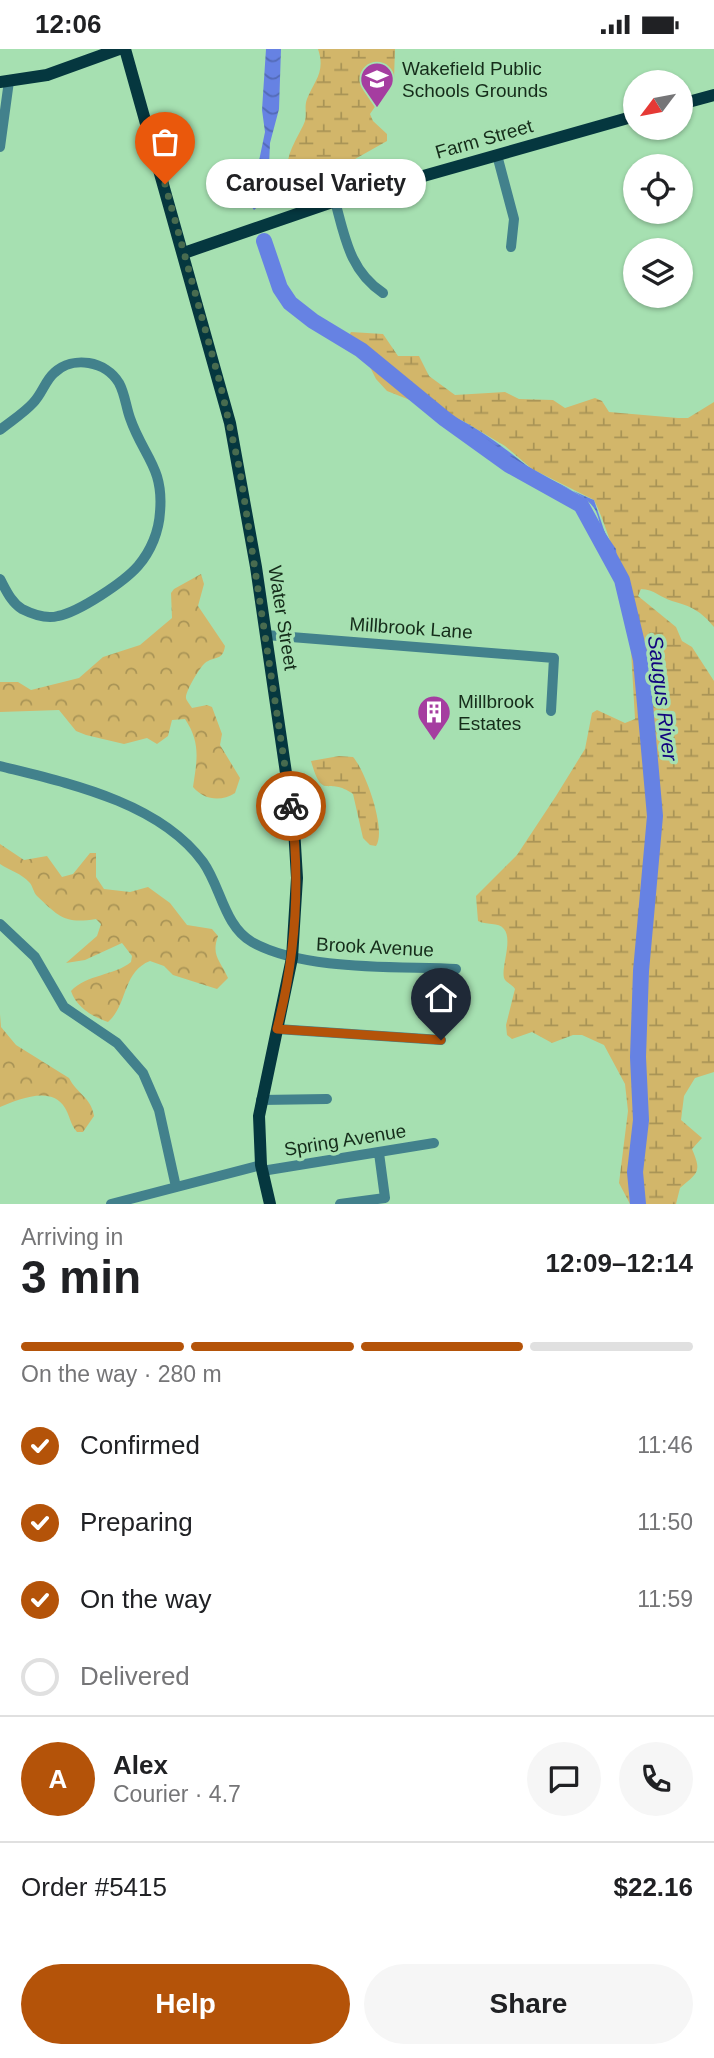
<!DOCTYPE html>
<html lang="en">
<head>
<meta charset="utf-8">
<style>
  body { margin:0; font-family:Helvetica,sans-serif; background:#f6f6f6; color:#202124; height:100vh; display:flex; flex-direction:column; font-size:26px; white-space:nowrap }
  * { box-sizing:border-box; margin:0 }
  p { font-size:23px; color:#757577 }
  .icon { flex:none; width:38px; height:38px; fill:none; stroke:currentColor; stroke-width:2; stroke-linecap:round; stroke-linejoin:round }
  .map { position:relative; height:1155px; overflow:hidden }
  .panel { display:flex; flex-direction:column; background:#fff; flex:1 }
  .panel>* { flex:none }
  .needle { width:46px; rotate:238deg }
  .fabs { position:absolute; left:623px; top:21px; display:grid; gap:14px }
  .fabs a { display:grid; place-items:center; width:70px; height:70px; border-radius:50%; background:#fff; box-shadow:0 2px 5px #0004; font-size:35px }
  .pin { position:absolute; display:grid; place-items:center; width:60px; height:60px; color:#fff; margin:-72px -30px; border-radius:50% 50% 50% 0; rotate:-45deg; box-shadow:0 0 7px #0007 }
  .pin .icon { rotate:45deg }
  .courier { position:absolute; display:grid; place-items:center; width:70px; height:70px; margin:-35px; border:5px solid #b45309; border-radius:50%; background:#fff; color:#222; box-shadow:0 2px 9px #0007 }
  .bubble { position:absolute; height:49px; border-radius:24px; background:#fff; box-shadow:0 2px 5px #0004; font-size:23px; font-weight:800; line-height:49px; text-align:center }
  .head em { font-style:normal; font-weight:800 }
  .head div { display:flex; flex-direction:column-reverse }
  .head { display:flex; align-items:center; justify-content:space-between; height:119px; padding:0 21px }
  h1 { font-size:46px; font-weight:800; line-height:52px }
  .bar { display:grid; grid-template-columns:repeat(4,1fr); gap:10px 7px; align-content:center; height:84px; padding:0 21px }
  .bar i { height:9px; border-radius:5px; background:#e0e0e0 }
  .bar .selected { background:#b45309 }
  .bar p { grid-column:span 4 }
  .line { display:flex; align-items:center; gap:18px; padding:0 21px; border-top:2px solid #e0e0e0 }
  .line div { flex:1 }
  .round { display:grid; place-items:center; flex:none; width:74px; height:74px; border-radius:37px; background:#f6f6f6 }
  ol { padding:0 21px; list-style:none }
  li { display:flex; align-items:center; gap:21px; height:77px }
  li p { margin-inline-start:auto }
  li .icon { padding:7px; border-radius:50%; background:#b45309; color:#fff; stroke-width:4 }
  li:last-child { color:#757577 }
  li i { width:38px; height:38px; border:4px solid #e0e0e0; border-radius:50% }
  .cta { display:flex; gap:14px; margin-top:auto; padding:14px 21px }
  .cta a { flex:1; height:80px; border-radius:42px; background:#b45309; color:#fff; font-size:28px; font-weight:800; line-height:80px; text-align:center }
  .cta a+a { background:#f6f6f6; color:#202124 }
  .status { display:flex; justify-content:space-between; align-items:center; height:49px; padding:0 35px; background:#fff; direction:ltr }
  .status svg { height:19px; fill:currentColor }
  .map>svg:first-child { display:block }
  .forest { fill:url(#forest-crowns) }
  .wetland { fill:url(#wetland-marsh) }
  .water { fill:url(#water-waves) }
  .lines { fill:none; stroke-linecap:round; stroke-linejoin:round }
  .river { stroke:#6682e3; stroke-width:16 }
  .minor { stroke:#42818c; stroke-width:10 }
  .major { stroke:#05373f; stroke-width:12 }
  .done { stroke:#486b4f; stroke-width:7; stroke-dasharray:0 12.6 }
  .route { stroke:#b45309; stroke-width:9 }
  .labels { text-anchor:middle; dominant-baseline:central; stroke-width:7; stroke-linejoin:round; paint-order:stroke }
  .poi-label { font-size:19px; fill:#152c1a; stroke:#a6e0b1; text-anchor:start }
  .street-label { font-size:19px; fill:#152c1a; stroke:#a6e0b1 }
  .water-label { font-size:21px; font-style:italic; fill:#12047f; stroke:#a6e0b1 }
</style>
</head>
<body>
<div class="status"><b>12:06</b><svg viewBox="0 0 49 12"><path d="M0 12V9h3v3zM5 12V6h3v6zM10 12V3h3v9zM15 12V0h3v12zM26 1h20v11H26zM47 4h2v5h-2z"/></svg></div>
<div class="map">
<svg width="714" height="1155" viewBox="0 0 714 1155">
  <defs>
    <pattern id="forest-crowns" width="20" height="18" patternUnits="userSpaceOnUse" patternTransform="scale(1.75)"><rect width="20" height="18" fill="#d2b66a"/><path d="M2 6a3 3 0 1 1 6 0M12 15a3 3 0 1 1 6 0" fill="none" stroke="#a99456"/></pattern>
    <pattern id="wetland-marsh" width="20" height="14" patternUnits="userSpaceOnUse" patternTransform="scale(1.75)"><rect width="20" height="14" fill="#d2b66a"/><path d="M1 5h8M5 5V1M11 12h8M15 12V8" fill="none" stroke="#a99456"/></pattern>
    <pattern id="water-waves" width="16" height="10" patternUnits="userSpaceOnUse" patternTransform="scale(1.75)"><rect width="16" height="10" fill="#6682e3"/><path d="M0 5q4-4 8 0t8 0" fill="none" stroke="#536bb7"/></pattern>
  </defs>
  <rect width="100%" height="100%" fill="#a6e0b1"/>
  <path class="forest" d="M201 525 204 535 198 557 225 597C223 612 214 607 205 614 200 618 185 643 186 649 186 651 191 657 192 659L207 656 212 658 222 685 220 696 240 729 235 744C221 753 204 751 193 738 197 711 201 694 185 670L172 671 168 687 157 695 147 689 124 695 86 686 76 682 59 661 0 663V633H18L31 641 79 629 103 608 140 596 172 569 171 544 174 540Z
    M0 795 24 811 47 807 62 828 73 825 90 804H96V828L104 840 130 843 148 838 170 854 187 876 212 880 218 887C211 907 220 911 228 929L217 940 173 926 164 917 150 912C122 923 128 956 108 973 93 968 76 958 71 942 87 925 114 927 131 913L132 907 122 894 85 911 66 914 97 887 101 875 96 870C65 875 59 868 37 847 33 843 33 837 29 833 22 825 9 821 0 815Z
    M0 965 1 978 16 996 69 1029C77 1045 91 1048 94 1067L83 1083H77C70 1075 70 1067 65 1059 52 1036 19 1050 0 1058Z"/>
  <path class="wetland" d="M318 0H395L394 30 370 65 373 72 387 85V92L332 123 316 118 292 127C279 113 300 86 305 72 307 64 304 58 307 50 314 32 326 23 318 0Z
    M351 283 383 285 398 307H419L429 327 455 346 505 343 519 350 553 351 565 359 595 349 602 352 609 363 678 369H688L714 353V578C701 562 691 557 672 552 661 549 654 540 641 540L638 547 676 578 682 592 692 598 714 632V1023L695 1029 684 1047 681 1071 702 1089 692 1100C702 1123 698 1124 680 1139L676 1155H630L619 1134 628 1062 625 1035 604 996 582 986H573L552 994 532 983 512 990 507 986 506 976 515 940C512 935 506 934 504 929 501 918 513 891 504 880 499 873 485 876 478 872L476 847 517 806 556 747 585 700 592 664 597 661 625 674 635 670 627 532C613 507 607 477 594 451L532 420 505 397 463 372 387 342 376 330 366 310 349 287Z
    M339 707 353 708C365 721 387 781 376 797L370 796 363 789 353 745C327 726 323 754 311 712Z"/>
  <path class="water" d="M266 0H281L279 60 270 94 268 141 265 151 254 161 250 155 265 83 262 61Z
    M422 357C462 365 495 392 526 416 541 428 575 443 594 451L605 484 616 500 617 513C599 498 603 472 594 459 582 440 530 423 509 412 478 395 456 367 422 357Z"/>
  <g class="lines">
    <path class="river" d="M264 192 280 239 290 254 313 272 361 301 445 370 509 416 581 456 622 531 641 611 655 767 641 922 638 1008 641 1071 635 1123 638 1155"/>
    <path class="minor" d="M0 98 9 32
      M497 106 514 170 511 198
      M335 152C345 189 350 222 383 244
      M0 381C11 372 24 364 33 354 42 345 45 332 54 324 73 306 106 312 119 334 125 345 126 358 130 369 143 407 164 418 160 463 159 482 151 502 138 517 124 533 79 563 58 567 47 570 32 565 22 560 11 553 6 541 0 530
      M266 586 554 609 551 662
      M0 717C68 734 159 753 203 813 221 838 224 877 252 893 304 922 396 917 456 920
      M0 875 35 908 64 958 117 994 143 1024 159 1061 176 1138
      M277 980 441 991
      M261 1051 327 1050
      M262 1122 434 1094
      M111 1155 261 1116
      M340 1155 385 1149 379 1104"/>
    <path class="major" d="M125 0 230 374 256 518 294 779 297 829 292 909 259 1067 261 1116 270 1155
      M0 33 47 26 119 0
      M681 55 714 46
      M184 204 335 152 635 67"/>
  </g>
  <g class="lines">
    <path class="done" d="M165 135 220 334 240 422 291 757"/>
    <path class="route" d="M291 757C301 834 296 906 277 980L441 991"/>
  </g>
  <defs>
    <g id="school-pin" transform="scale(1.75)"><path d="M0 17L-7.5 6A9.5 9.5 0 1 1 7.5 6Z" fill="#a53da0" stroke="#a6e0b1"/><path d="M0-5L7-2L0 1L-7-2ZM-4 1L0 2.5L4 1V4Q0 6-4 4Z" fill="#fff"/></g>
    <g id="building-pin" transform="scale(1.75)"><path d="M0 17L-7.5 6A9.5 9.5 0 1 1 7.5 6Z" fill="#a53da0" stroke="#a6e0b1"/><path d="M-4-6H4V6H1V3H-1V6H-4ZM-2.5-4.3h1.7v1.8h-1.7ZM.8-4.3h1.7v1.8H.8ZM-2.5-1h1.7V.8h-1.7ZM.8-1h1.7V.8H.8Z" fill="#fff"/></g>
  </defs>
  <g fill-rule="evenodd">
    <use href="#school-pin" x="377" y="30"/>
    <use href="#building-pin" x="434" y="663"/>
  </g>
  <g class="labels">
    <g class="poi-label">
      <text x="402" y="19">Wakefield Public<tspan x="402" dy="22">Schools Grounds</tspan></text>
      <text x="458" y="652">Millbrook<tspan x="458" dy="22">Estates</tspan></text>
    </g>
    <g class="street-label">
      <text transform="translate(484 90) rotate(-16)">Farm Street</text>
      <text transform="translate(283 569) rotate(81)">Water Street</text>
      <text transform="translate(411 579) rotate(4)">Millbrook Lane</text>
      <text transform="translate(375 898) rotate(3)">Brook Avenue</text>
      <text transform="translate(345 1091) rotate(-9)">Spring Avenue</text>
    </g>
    <g class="water-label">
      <text transform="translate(663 649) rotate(83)">Saugus River</text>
    </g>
  </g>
</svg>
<div class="fabs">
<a><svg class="needle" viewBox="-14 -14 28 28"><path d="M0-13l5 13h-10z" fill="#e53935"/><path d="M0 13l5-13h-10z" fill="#757577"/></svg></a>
<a><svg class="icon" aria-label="locate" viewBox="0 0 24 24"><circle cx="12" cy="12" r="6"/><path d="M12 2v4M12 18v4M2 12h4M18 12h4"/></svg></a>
<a><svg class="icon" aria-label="layers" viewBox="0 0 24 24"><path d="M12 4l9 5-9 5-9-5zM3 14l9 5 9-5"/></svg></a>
</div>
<div class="pin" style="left:165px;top:135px;background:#ea580c"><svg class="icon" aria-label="bag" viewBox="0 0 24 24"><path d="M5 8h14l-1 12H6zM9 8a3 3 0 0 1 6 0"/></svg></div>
<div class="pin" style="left:441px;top:991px;background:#1f2937"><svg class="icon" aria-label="home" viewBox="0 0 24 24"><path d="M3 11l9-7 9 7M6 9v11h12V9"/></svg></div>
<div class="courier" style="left:291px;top:757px"><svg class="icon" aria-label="bike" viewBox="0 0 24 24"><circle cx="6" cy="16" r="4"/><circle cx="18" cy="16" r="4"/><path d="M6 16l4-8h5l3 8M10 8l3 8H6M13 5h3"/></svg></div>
<div class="bubble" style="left:206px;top:110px;width:220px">Carousel Variety</div>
</div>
<section class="panel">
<div class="head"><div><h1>3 min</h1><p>Arriving in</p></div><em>12:09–12:14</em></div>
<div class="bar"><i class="selected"></i><i class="selected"></i><i class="selected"></i><i></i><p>On the way · 280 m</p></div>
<ol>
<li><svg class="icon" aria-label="check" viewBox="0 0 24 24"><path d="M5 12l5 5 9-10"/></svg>Confirmed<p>11:46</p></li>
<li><svg class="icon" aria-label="check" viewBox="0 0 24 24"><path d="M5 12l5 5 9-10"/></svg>Preparing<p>11:50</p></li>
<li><svg class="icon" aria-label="check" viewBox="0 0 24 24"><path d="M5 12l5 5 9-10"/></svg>On the way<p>11:59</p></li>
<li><i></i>Delivered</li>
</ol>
<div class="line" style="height:126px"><b class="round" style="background:#b45309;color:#fff">A</b><div><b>Alex</b><p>Courier · 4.7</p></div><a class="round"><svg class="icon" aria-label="chat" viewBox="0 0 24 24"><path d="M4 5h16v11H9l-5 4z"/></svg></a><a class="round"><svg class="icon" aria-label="phone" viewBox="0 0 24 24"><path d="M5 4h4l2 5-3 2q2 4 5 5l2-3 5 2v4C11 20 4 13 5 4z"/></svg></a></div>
<div class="line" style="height:91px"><div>Order #5415</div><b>$22.16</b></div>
<div class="cta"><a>Help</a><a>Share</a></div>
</section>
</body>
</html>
